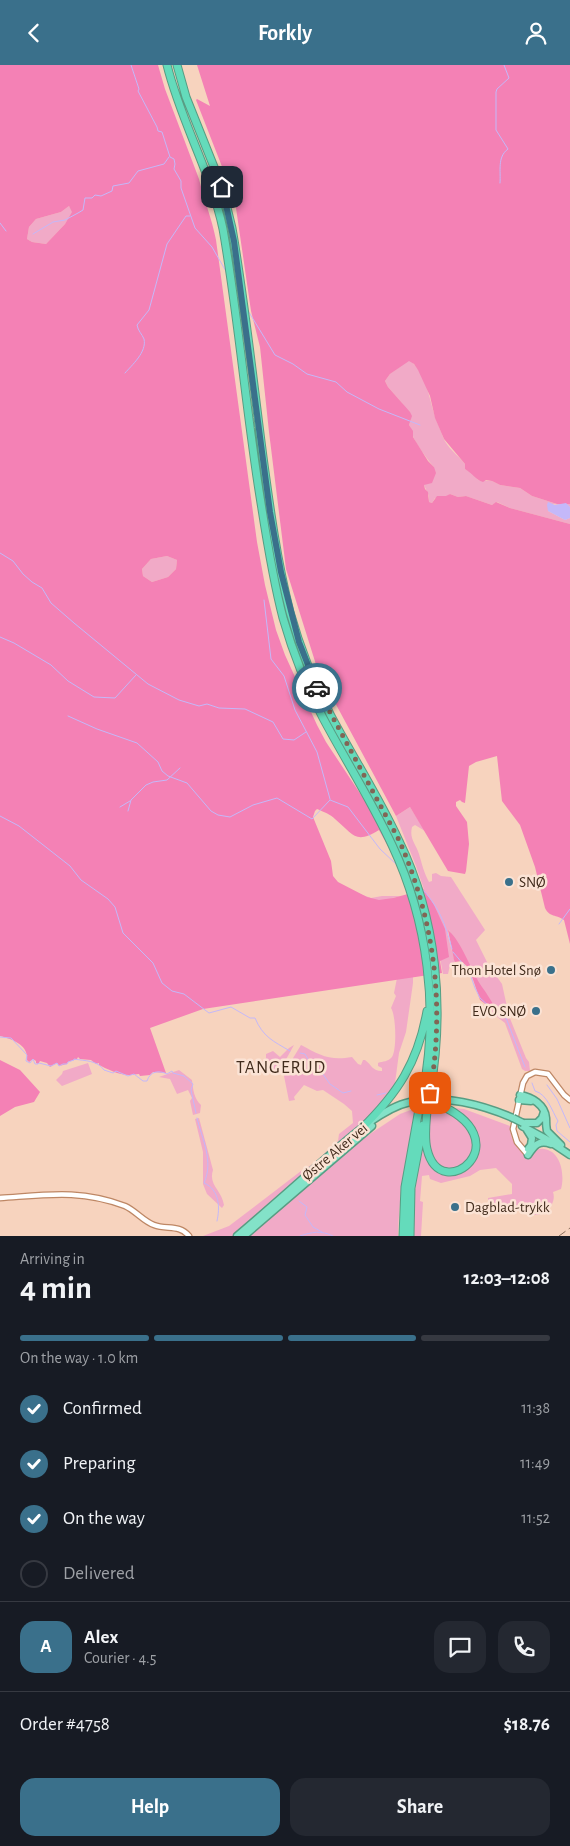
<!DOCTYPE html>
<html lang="en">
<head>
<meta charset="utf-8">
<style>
  body { margin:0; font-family:"Alegreya Sans",sans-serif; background:#242831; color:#f1f3f6; height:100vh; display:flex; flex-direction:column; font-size:19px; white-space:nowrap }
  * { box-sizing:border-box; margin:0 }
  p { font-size:16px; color:#9ea1a6 }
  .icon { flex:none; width:28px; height:28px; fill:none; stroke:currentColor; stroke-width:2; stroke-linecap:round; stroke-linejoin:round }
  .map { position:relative; height:1171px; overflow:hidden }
  .details { display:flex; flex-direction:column; background:#171b24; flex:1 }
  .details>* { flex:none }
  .pin { position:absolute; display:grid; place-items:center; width:42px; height:42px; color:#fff; margin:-21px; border-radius:10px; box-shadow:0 2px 8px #0006 }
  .courier { position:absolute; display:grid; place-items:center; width:50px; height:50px; margin:-25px; border:4px solid #3a708b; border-radius:50%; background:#fff; color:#222; box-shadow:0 1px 6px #0007 }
  .summary em { font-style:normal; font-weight:700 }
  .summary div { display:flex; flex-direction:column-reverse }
  .summary { display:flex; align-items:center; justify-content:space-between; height:85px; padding:0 20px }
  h1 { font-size:32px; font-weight:700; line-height:38px }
  .bar { display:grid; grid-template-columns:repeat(4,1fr); gap:8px 5px; align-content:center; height:60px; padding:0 20px }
  .bar i { height:6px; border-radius:4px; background:#363941 }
  .bar .active { background:#3a708b }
  .bar p { grid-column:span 4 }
  .line { display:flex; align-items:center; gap:12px; padding:0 20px; border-top:1px solid #363941 }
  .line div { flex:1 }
  .round { display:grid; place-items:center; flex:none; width:52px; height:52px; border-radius:15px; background:#242831 }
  ol { padding:0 20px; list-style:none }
  li { display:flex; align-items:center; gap:15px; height:55px }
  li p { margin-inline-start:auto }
  li .icon { padding:5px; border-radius:50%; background:#3a708b; color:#fff; stroke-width:4 }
  li:last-child { color:#9ea1a6 }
  li i { width:28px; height:28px; border:2px solid #363941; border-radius:50% }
  .action { display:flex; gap:10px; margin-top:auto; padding:10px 20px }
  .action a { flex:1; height:58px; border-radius:15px; background:#3a708b; color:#fff; font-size:20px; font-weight:700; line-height:58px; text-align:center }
  .action a+a { background:#242831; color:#f1f3f6 }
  header { display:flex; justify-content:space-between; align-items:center; height:65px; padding:0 20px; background:#3a708b; color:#fff; font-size:22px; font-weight:700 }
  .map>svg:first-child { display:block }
  .green { fill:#f1aac7 }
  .forest { fill:#f481b5; fill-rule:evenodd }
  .water { fill:#c4b8f9 }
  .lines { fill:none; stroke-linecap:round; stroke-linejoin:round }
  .stream { stroke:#c4b8f9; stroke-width:1 }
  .tertiary-casing { stroke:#be8765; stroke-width:7 }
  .trunk-casing { stroke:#589d83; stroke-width:9 }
  .motorway-casing { stroke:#589d83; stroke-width:9 }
  .tertiary { stroke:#fff; stroke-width:4.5 }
  .trunk { stroke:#83e2c8; stroke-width:6 }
  .motorway { stroke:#64dbbb; stroke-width:7 }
  .rail { stroke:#896e5c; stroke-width:1; stroke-dasharray:8 4; stroke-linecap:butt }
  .trunk-bridge-casing { stroke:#589d83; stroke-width:9; stroke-linecap:butt }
  .motorway-bridge-casing { stroke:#589d83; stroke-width:9; stroke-linecap:butt }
  .trunk-bridge { stroke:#83e2c8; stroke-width:6 }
  .motorway-bridge { stroke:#64dbbb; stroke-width:7 }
  .done { stroke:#816655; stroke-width:5; stroke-dasharray:0 9 }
  .route { stroke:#3a708b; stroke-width:6 }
  .poi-dot { fill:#3a708b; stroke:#fbe3d5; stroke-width:2 }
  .labels { text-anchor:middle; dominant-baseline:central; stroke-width:5; stroke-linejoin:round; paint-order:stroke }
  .poi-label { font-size:15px; fill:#412b1c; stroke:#fbe3d5; text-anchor:start }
  .street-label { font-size:15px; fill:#412b1c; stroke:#fbe3d5 }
  .quarter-label { font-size:18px; letter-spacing:1px; fill:#412b1c; stroke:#fbe3d5 }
</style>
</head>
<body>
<header><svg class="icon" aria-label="back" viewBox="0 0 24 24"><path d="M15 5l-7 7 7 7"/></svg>Forkly<svg class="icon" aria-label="person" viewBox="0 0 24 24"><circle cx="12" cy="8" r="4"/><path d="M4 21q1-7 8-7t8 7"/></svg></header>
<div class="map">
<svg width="570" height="1171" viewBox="0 0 570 1171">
  <rect width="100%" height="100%" fill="#f7d3be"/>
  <path class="green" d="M69 141 73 147 65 159 46 179 32 177 27 174 29 162 36 154 61 147Z
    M409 295C427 308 429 335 436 354 438 360 441 366 443 372 447 383 458 390 465 399V404L474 409 478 415 492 416 500 420 520 423 532 431 557 439H570V442L565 438 560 440 553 439 548 442V446L565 455 570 453V459L510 443 497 437 492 440 466 431 458 432 450 429 446 432 435 433 432 438 429 437V431L424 420 434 402C430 398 414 376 413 371 412 366 412 365 409 360L411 354 402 338 388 322 385 316 390 309Z
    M167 491 177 495 176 504 168 512 152 517 143 511 142 504 151 494Z
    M0 670 131 745 371 833 382 831H401L392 833 389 837 413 899V918L406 967 399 988 395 1018 397 1020 361 1061 233 1171H203L229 1161 301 1106 313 1099 338 1076 339 1069 353 1058 352 1046 344 1039 323 1025 317 1026 304 1020 294 1032 295 1035 289 1036 284 1011 287 1003 301 980C320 990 329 996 352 992L358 999 361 1000 363 995H365C372 1000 372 1006 382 1006V1003L378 1001V998C383 996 388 997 392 992 397 985 396 950 391 943L396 931 394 928 397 913Z
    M410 742 425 766 415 760 412 762C409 774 416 779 419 789 422 799 424 808 429 817L432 816V809L436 808 441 811 451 812 485 865 476 875 488 899 502 919 509 951 526 993 529 997 530 1006H525L522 1004 505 958 492 948V944L495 942 483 927 449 865 447 868 455 897 450 900 448 909H443L431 845 416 801 396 751Z
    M294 980 279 1007 264 1004 258 1001 266 993V989L273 986 280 992 289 983Z
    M88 998 92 1009 62 1021 56 1015 62 1009 63 1006Z
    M179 1005 192 1015C193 1024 194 1034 201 1040L200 1048 193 1050 190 1036 192 1033 188 1025 177 1029 170 1014 159 1012Z
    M433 1041 464 1044 510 1061C510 1074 515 1080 524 1089 530 1087 537 1083 544 1084 561 1086 565 1110 561 1124L553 1127C557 1139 545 1151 532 1150 527 1149 521 1142 514 1141 506 1139 498 1141 490 1140L488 1137V1133L512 1129V1119L496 1103 480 1105 470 1111 441 1118 430 1114 429 1110 422 1111 420 1136 423 1137 421 1171H414C410 1128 422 1083 433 1041Z
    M416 1043C407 1086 399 1127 398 1171H249L361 1075 400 1049Z
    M199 1053 213 1105C208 1120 222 1125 224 1140L222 1143 207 1129 203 1119V1087L195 1054Z"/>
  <path class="forest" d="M0 0H158L165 24 199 114C204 135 212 154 216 175L257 477 265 520 276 565 285 590 317 660 326 677 434 840 445 864 449 892 440 896 442 908 203 944 150 963 166 1008 153 1007 150 1010 140 1011 139 1009C136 1009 133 1010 131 1010 121 1011 107 1004 99 1000V998L96 999 91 995 80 994 78 992 77 994 68 997 67 999 59 1001 57 998 50 1002 47 998 40 996 38 999 36 998V996L33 994 29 997 27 995C29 980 12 974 0 971ZM69 141 72 147 65 159 46 179 32 177 27 174 29 162 36 154 61 147ZM167 491 177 495 176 504 168 512 152 517 143 511 142 504 151 494ZM317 744C324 747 330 749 335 754 353 769 355 780 379 765L394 792 408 829 393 833 379 835 367 832 338 817 333 811 331 796 313 752 315 746Z
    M197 0H570V439H557L532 431 520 423 500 420 492 416 486 415 483 417C476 415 472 408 465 404V399L444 374 435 353 430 331 418 305 414 299 409 296 390 309 385 316 388 322 410 347 412 351 409 360 413 366V372L428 396 434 402 436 408 432 418 424 420 425 424 428 427 429 437 432 438 437 431H446L450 429 458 432 466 431 492 440 496 437 510 443 570 459V879L564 855C556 849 550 853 545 843L535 802 520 760 502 736 497 691 476 697 469 701 465 738 462 737 460 735 456 737V741L467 757 469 779 466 806 465 809 448 806 410 742 396 751 318 606 286 504 269 367 260 282 251 246 236 143 228 117 196 35 197 34 210 41Z
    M448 865C462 877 471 906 482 922 487 929 491 935 495 943L492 944 480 935 469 903 461 896 455 897 454 895Z
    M0 995 20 1005 40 1027 34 1037 15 1042 0 1051Z"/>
  <path class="water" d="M548 437 555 440 566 438 570 442V453L565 455 548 446 547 440Z"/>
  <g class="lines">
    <path class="stream" d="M131 0 139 24 138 26 157 62 158 66 162 67 170 92 174 94 175 99 174 104 181 116V123L195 163 212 182 227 208
      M500 118C501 106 497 92 508 84L496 65V27L497 24 509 13 504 0
      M0 158 6 166
      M33 169 53 157 65 155 78 148 83 145 85 133H92L95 130 101 131 112 126 113 121 129 118 138 106 164 99 169 92
      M247 244 275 290 293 299 307 309 336 317 347 327 379 344 420 360
      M125 308C132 300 147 287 144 274 142 269 138 266 137 260L149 245 167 179 186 151H190
      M0 488 13 496 23 509 32 517 42 523 51 538 74 558 148 619 179 635 199 641 207 639 219 643 245 644 273 657 283 674 294 675 306 667
      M264 535 271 594 284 611 295 645 317 687 330 734
      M0 572 14 578 51 600 68 616 94 632 115 633 136 610
      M68 651 97 664 137 678 158 697 162 706 168 711 187 718 211 746 218 750 230 752 253 740 277 733 312 754 330 735
      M330 735 348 742 380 784 396 799
      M120 742 130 736
      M128 746 131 735 146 720 153 717 167 715 180 703
      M0 751 19 761 70 801 81 815 108 834 115 842 123 868 153 898 162 918 172 926 184 929 209 948 231 942 250 953H255C263 972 273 976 290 986
      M420 822C438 839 446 860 452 884
      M559 859 570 844
      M453 887 469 906 475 923 480 933 490 942 506 953 525 1002
      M0 972 11 973 27 990 26 996 30 998 33 994 35 999H38L39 998 51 1001 57 998 59 1001 63 999H67L68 997 74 995V994C85 996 97 995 104 1005L113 1008 116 1006 128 1011 134 1009 143 1016H147C150 1006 159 1005 167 1009L172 1006 173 1008 184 1011 193 1019 191 1025 196 1048
      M300 988 305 989 314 1004 322 1008 330 1019 343 1028 351 1026
      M532 1018 535 1026C547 1029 552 1046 558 1056L556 1060 557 1066 570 1077
      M547 1020 557 1034 570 1063
      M377 1030 386 1028
      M197 1053C202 1074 214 1096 204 1118 220 1125 220 1143 217 1156
      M299 1136 307 1142 305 1150 313 1162 322 1167
      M300 1171C312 1167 321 1165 333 1171"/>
    <g class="tertiary-casing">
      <path id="tertiary" d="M528 1090 517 1077 513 1064 523 1018 527 1011 535 1007 548 1009 564 1030 570 1035
        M0 1133C46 1130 80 1124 125 1141 136 1146 143 1156 154 1160 167 1165 179 1159 189 1171"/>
    </g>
    <g class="trunk-casing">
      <path id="trunk" d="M520 1030C532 1032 545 1040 546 1053 546 1058 546 1061 547 1066L561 1080
        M519 1035 531 1036
        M523 1058H537L542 1053 544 1047
        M522 1061 546 1074 570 1090
        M527 1065 532 1073 531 1080 528 1084
        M528 1090C534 1081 539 1074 551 1079
        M237 1171C264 1148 290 1125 317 1101 342 1080 378 1044 410 1037 443 1029 483 1040 513 1053
        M244 1171 372 1061"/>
    </g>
    <g class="motorway-casing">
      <path id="motorway" d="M167 0C181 57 211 107 223 164 239 255 246 347 261 438 267 476 273 515 283 553 293 588 306 621 323 653 346 696 372 737 392 780 428 856 439 945 423 1027
        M177 0 186 32 222 122 232 163C245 238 253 315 263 392 270 444 277 496 290 547 300 583 313 616 330 649 352 691 379 732 399 776 437 854 445 942 430 1028
        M427 1046C426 1058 424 1072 427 1084 441 1143 525 1074 435 1038
        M361 1064C398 1028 418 997 427 946
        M403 1171 405 1122 419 1044
        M410 1171 411 1123 423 1060"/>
    </g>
    <use href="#tertiary" class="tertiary"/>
    <use href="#trunk" class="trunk"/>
    <use href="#motorway" class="motorway"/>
    <path class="rail" d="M559 1171 570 1163"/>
    <g class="trunk-bridge-casing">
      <path id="trunk-bridge" d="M513 1053 523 1058"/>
    </g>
    <g class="motorway-bridge-casing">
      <path id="motorway-bridge" d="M419 1044 423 1027
        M427 1044 430 1028"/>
    </g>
    <use href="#trunk-bridge" class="trunk-bridge"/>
    <use href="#motorway-bridge" class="motorway-bridge"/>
  </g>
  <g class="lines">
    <path class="done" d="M317 623 399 775C435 856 445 941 430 1028"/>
    <path class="route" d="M222 122 234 176 270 447 281 507 299 577 317 623"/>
  </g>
  <g class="poi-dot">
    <circle cx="509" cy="817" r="5"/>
    <circle cx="551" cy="905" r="5"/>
    <circle cx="536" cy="946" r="5"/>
    <circle cx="455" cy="1142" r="5"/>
  </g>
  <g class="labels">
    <g class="poi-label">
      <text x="519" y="817">SNØ</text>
      <text x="541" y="905" text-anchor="end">Thon Hotel Snø</text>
      <text x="526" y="946" text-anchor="end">EVO SNØ</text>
      <text x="465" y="1142">Dagblad-trykk</text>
    </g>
    <g class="street-label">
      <text transform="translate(335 1087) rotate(-40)">Østre Aker vei</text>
    </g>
    <g class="quarter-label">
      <text x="281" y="1003">TANGERUD</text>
    </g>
  </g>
</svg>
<div class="pin" style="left:430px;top:1028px;background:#ea580c"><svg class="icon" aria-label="bag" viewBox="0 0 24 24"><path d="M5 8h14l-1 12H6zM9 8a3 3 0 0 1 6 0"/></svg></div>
<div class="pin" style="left:222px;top:122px;background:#1f2937"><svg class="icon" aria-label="home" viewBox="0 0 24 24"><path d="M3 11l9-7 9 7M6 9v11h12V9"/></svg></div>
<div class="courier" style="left:317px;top:623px"><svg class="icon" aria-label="car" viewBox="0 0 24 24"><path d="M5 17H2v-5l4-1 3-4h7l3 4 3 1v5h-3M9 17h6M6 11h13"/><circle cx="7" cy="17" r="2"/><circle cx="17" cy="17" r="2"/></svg></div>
</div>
<section class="details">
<div class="summary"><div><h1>4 min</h1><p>Arriving in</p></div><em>12:03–12:08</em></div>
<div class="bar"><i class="active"></i><i class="active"></i><i class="active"></i><i></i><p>On the way · 1.0 km</p></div>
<ol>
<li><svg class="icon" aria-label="check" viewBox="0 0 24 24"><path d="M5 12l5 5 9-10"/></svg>Confirmed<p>11:38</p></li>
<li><svg class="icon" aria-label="check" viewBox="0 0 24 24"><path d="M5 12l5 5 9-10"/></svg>Preparing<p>11:49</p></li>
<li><svg class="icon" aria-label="check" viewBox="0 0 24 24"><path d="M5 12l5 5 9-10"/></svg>On the way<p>11:52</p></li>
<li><i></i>Delivered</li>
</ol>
<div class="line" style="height:90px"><b class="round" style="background:#3a708b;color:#fff">A</b><div><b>Alex</b><p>Courier · 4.5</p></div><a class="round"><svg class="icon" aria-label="chat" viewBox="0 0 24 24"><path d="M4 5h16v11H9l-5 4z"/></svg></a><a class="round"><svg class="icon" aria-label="phone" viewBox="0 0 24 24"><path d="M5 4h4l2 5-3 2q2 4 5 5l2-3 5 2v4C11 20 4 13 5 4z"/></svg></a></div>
<div class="line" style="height:65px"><div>Order #4758</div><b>$18.76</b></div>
<div class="action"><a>Help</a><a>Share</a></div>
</section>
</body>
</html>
